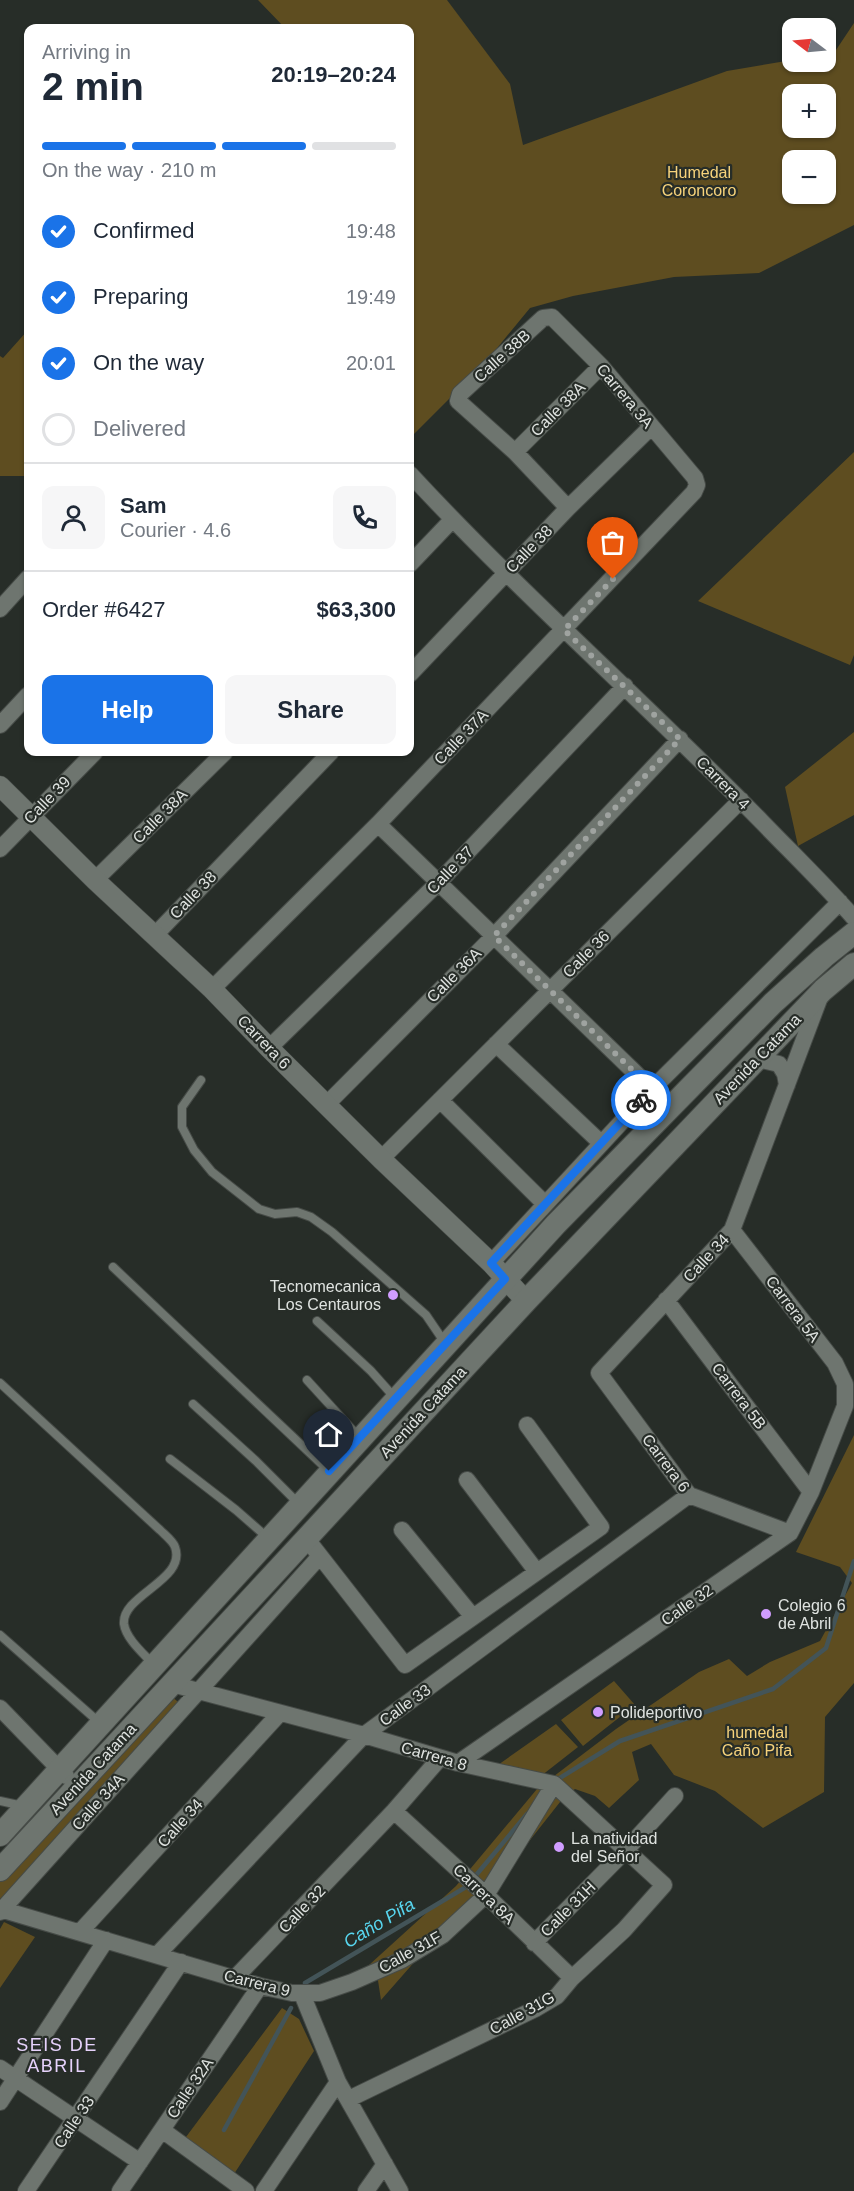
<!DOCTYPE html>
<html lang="en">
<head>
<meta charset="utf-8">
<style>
  body { margin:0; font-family:Arial,sans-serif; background:#f6f6f7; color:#1f2937; height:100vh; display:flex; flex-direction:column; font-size:22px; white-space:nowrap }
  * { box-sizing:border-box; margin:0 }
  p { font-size:20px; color:#747a83 }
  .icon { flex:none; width:33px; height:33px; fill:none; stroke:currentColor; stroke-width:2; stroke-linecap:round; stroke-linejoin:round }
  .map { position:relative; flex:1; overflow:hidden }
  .side { position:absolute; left:24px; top:24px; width:390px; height:732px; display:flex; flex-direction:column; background:#fff; border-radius:12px; box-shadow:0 2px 4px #0004 }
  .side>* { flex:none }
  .needle { width:39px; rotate:286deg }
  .controls { position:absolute; left:782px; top:18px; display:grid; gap:12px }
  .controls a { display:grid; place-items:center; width:54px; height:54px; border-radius:12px; background:#fff; box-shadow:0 2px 4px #0004; font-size:30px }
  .pin { position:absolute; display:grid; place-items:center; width:51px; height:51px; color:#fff; margin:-62px -26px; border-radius:50% 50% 50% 0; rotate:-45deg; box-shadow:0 0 6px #0007 }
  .pin .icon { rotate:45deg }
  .courier { position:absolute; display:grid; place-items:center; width:60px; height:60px; margin:-30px; border:4px solid #1a73e8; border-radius:50%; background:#fff; color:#222; box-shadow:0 2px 8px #0007 }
  .overview em { font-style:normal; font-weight:800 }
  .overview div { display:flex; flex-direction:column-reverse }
  .overview { display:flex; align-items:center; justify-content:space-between; height:102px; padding:0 18px }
  h1 { font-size:39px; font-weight:800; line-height:45px }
  .bar { display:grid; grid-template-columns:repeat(4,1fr); gap:9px 6px; align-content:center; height:72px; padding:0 18px }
  .bar i { height:8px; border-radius:4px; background:#e0e1e3 }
  .bar .current { background:#1a73e8 }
  .bar p { grid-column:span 4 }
  .line { display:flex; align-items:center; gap:15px; padding:0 18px; border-top:2px solid #e0e1e3 }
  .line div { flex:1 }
  .round { display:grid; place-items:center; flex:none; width:63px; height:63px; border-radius:12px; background:#f6f6f7 }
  ol { padding:0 18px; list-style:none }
  li { display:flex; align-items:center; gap:18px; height:66px }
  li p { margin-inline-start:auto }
  li .icon { padding:6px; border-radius:50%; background:#1a73e8; color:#fff; stroke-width:4 }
  li:last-child { color:#747a83 }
  li i { width:33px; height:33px; border:3px solid #e0e1e3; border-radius:50% }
  .primary-button { display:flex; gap:12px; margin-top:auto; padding:12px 18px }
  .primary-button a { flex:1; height:69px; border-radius:12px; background:#1a73e8; color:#fff; font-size:24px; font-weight:800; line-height:69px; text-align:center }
  .primary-button a+a { background:#f6f6f7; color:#1f2937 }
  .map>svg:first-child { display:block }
  .green { fill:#5e4d20; fill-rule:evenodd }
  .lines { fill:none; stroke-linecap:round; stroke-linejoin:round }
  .stream { stroke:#435458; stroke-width:4.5 }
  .service-casing { stroke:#464b47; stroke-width:10 }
  .minor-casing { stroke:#464b47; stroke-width:18 }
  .tertiary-casing { stroke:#464b47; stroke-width:21 }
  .secondary-casing { stroke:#464b47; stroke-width:24 }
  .service { stroke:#6e756f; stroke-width:8 }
  .minor { stroke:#6e756f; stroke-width:16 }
  .tertiary { stroke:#6e756f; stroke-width:20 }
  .secondary { stroke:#6e756f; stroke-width:22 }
  .done { stroke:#9fa3a0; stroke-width:6; stroke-dasharray:0 10.8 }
  .route { stroke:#1a73e8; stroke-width:8 }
  .poi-dot { fill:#d09dff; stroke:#272d28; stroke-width:2 }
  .labels { text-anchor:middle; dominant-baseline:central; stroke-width:4.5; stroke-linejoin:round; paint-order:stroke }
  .park-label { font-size:16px; fill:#f7d37b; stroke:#272d28 }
  .street-label { font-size:16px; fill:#dfe3e0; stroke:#272d28 }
  .poi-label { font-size:16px; fill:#dfe3e0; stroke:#272d28; text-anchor:start }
  .water-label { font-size:18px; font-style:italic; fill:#58d6ef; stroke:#272d28 }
  .neighbourhood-label { font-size:18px; letter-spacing:1.5px; fill:#e6d2fb; stroke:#272d28 }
</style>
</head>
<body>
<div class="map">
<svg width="854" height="2191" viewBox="0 0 854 2191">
  <rect width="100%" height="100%" fill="#272d28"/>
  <path class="green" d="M258 0H447L510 84 523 145 727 71 792 60 825 62V55L834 53 854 23V225L759 273 674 277 573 296 530 308 484 364 410 438V28H285ZM792 94H825V128H792ZM792 160H825V194H792Z
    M28 330V476H0V356L3 358Z
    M854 452V655L850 665 698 601Z
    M854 732V815L798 846 785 787Z
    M854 1435V1683L825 1717 824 1792 763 1828 715 1791 674 1775 651 1744 632 1752 639 1780 609 1808 595 1796 575 1789 564 1797 460 1929 417 1959 381 2000 377 1974 358 1975 456 1886 537 1789 616 1729 699 1672 729 1659 747 1676 770 1662 820 1641 852 1583 840 1567 796 1552Z
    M614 1681 635 1705 583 1746 561 1720Z
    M171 1696 183 1706 5 1901 0 1898V1879Z
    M556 1724 578 1747 532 1783 485 1774Z
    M4 1922 35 1937 0 1988V1929Z
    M282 2008 299 2019 314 2051 234 2174 183 2141Z"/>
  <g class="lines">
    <path class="stream" d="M555 1781 620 1741 773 1689 826 1648 854 1561
      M477 1874 527 1814
      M305 1983 466 1887
      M224 2130 291 2008"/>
    <g class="service-casing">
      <path id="service" d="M201 1080 182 1107V1127L194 1150 212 1172 259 1209 275 1214 297 1212 311 1217 332 1232 426 1315 445 1343
        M113 1267 329 1471
        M317 1321 371 1371 395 1398
        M307 1380 359 1437
        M0 1383 160 1530C165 1535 173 1541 175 1547 187 1580 121 1595 124 1624 126 1639 144 1654 154 1665
        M193 1404 256 1461 299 1504
        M170 1459 236 1510 268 1538
        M0 1635 101 1724
        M0 1801 23 1806"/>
    </g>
    <g class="minor-casing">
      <path id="minor" d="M515 452 601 366
        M410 474C522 595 647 704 763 823 793 854 825 885 854 918
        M410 564 452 520
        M0 609 28 578
        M410 674 568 508 651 427
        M0 725 28 695
        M378 824 652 1089
        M0 849 95 752
        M95 880 225 752
        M155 935 331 752
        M212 989 378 824 694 492 697 485 695 478 601 366 552 317 543 318 460 394 458 401 515 452 568 508
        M496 1044 601 1143
        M269 1048 438 883 625 686
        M757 1059 779 1064 785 1074 787 1085
        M440 1100 545 1204
        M326 1105 494 936 680 739
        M381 1159 741 800
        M491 1263 652 1089 840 902
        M666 1300 811 1492
        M467 1480 537 1572
        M402 1530 473 1617
        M790 1533 689 1495 599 1373 732 1230 820 997
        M306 1538 405 1665 601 1527 527 1425
        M172 1684 364 1735 458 1763 554 1784 664 1885 624 1930 572 1978 557 1996 535 2009 349 2099
        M0 1708 66 1776
        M458 1763 790 1533 811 1492 845 1406V1384L835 1363 732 1230
        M394 1811 486 1895 572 1978
        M0 1909 260 1986 292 1993H320L352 1982 402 1960 443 1935 486 1895 554 1784
        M0 1912 320 1556
        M80 1932 280 1713
        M534 1943 625 1851 675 1796
        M157 1955 364 1735 689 1495
        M235 1978 394 1811 440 1758
        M302 1994 338 2082 400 2191
        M0 2068 140 2162
        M0 2102 106 1940
        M162 2130 246 2191
        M26 2191 181 1962
        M120 2191 260 1986
        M264 2191 338 2082
        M366 2191 385 2164"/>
    </g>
    <g class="tertiary-casing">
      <path id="tertiary" d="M0 786 95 880 212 989 269 1048 381 1159 491 1263 526 1301"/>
    </g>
    <g class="secondary-casing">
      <path id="secondary" d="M0 1835 556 1224 773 1003 824 957 854 933
        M0 1870 526 1301 823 990 854 964"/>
    </g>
    <use href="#service" class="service"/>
    <use href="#minor" class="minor"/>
    <use href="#tertiary" class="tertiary"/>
    <use href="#secondary" class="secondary"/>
  </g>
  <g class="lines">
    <path class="done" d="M613 579 564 630 680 739 494 936 652 1089 641 1100"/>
    <path class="route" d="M329 1471 505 1279 491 1263 641 1100"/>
  </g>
  <g class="poi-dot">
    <circle cx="393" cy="1295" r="6"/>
    <circle cx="766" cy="1614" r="6"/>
    <circle cx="598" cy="1712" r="6"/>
    <circle cx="559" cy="1847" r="6"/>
  </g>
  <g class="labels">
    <g class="park-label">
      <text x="699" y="172">Humedal<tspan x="699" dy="18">Coroncoro</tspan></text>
      <text x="757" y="1732">humedal<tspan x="757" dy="18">Caño Pifa</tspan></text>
    </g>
    <g class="street-label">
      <text transform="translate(502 356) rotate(-42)">Calle 38B</text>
      <text transform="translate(625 396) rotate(50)">Carrera 3A</text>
      <text transform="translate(558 409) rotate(-45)">Calle 38A</text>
      <text transform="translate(529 549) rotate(-46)">Calle 38</text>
      <text transform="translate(461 737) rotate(-46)">Calle 37A</text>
      <text transform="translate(723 783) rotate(45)">Carrera 4</text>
      <text transform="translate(47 800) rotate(-46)">Calle 39</text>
      <text transform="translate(160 816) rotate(-45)">Calle 38A</text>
      <text transform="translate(450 870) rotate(-46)">Calle 37</text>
      <text transform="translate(193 895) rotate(-46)">Calle 38</text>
      <text transform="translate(586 954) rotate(-45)">Calle 36</text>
      <text transform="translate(454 975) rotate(-45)">Calle 36A</text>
      <text transform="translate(264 1042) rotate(46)">Carrera 6</text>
      <text transform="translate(757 1059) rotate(-46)">Avenida Catama</text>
      <text transform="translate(706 1258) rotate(-47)">Calle 34</text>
      <text transform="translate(793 1309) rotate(53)">Carrera 5A</text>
      <text transform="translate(739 1396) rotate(53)">Carrera 5B</text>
      <text transform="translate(423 1412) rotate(-47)">Avenida Catama</text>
      <text transform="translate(666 1463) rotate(53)">Carrera 6</text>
      <text transform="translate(687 1605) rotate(-35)">Calle 32</text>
      <text transform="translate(405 1705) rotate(-36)">Calle 33</text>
      <text transform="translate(434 1756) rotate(16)">Carrera 8</text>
      <text transform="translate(93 1769) rotate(-47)">Avenida Catama</text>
      <text transform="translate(98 1802) rotate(-48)">Calle 34A</text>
      <text transform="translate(180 1823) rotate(-48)">Calle 34</text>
      <text transform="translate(484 1894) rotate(44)">Carrera 8A</text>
      <text transform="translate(302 1909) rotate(-46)">Calle 32</text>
      <text transform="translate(568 1909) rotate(-45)">Calle 31H</text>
      <text transform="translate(410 1952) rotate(-29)">Calle 31F</text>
      <text transform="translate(257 1983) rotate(14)">Carrera 9</text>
      <text transform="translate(522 2013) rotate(-29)">Calle 31G</text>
      <text transform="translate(190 2088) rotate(-56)">Calle 32A</text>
      <text transform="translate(74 2122) rotate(-56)">Calle 33</text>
    </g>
    <g class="poi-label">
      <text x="381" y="1286" text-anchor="end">Tecnomecanica<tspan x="381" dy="18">Los Centauros</tspan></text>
      <text x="778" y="1605">Colegio 6<tspan x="778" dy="18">de Abril</tspan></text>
      <text x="610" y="1712">Polideportivo</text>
      <text x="571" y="1838">La natividad<tspan x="571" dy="18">del Señor</tspan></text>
    </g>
    <g class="water-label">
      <text transform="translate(379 1923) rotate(-31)">Caño Pifa</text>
    </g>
    <g class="neighbourhood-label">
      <text x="57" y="2045">SEIS DE<tspan x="57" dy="21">ABRIL</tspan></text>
    </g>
  </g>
</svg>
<div class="controls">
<a><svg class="needle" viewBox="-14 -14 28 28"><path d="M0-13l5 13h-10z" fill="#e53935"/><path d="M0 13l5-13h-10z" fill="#747a83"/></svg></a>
<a>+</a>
<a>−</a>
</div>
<div class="pin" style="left:613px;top:579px;background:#ea580c"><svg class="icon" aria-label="bag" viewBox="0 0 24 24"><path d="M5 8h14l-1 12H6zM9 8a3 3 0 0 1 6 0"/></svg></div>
<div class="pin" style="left:329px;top:1471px;background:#1f2937"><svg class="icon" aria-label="home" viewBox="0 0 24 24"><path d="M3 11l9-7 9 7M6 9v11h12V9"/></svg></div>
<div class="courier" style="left:641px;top:1100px"><svg class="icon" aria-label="bike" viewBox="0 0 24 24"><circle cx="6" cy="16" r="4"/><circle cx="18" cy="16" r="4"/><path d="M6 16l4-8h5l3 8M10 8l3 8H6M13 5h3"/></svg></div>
<section class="side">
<div class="overview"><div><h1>2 min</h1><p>Arriving in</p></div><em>20:19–20:24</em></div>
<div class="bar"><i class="current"></i><i class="current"></i><i class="current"></i><i></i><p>On the way · 210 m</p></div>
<ol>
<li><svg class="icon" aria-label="check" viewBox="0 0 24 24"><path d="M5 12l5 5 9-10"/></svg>Confirmed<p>19:48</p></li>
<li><svg class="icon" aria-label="check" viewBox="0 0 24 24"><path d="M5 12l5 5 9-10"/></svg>Preparing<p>19:49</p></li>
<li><svg class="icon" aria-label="check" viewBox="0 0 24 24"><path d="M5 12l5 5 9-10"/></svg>On the way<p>20:01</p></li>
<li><i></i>Delivered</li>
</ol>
<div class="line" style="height:108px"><a class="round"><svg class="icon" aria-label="person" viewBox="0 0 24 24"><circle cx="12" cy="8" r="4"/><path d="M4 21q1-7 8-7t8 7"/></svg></a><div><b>Sam</b><p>Courier · 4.6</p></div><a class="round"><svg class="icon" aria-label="phone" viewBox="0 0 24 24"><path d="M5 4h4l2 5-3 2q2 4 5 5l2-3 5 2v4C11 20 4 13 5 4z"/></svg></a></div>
<div class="line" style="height:78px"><div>Order #6427</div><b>$63,300</b></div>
<div class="primary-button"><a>Help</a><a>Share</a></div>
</section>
</div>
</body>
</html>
